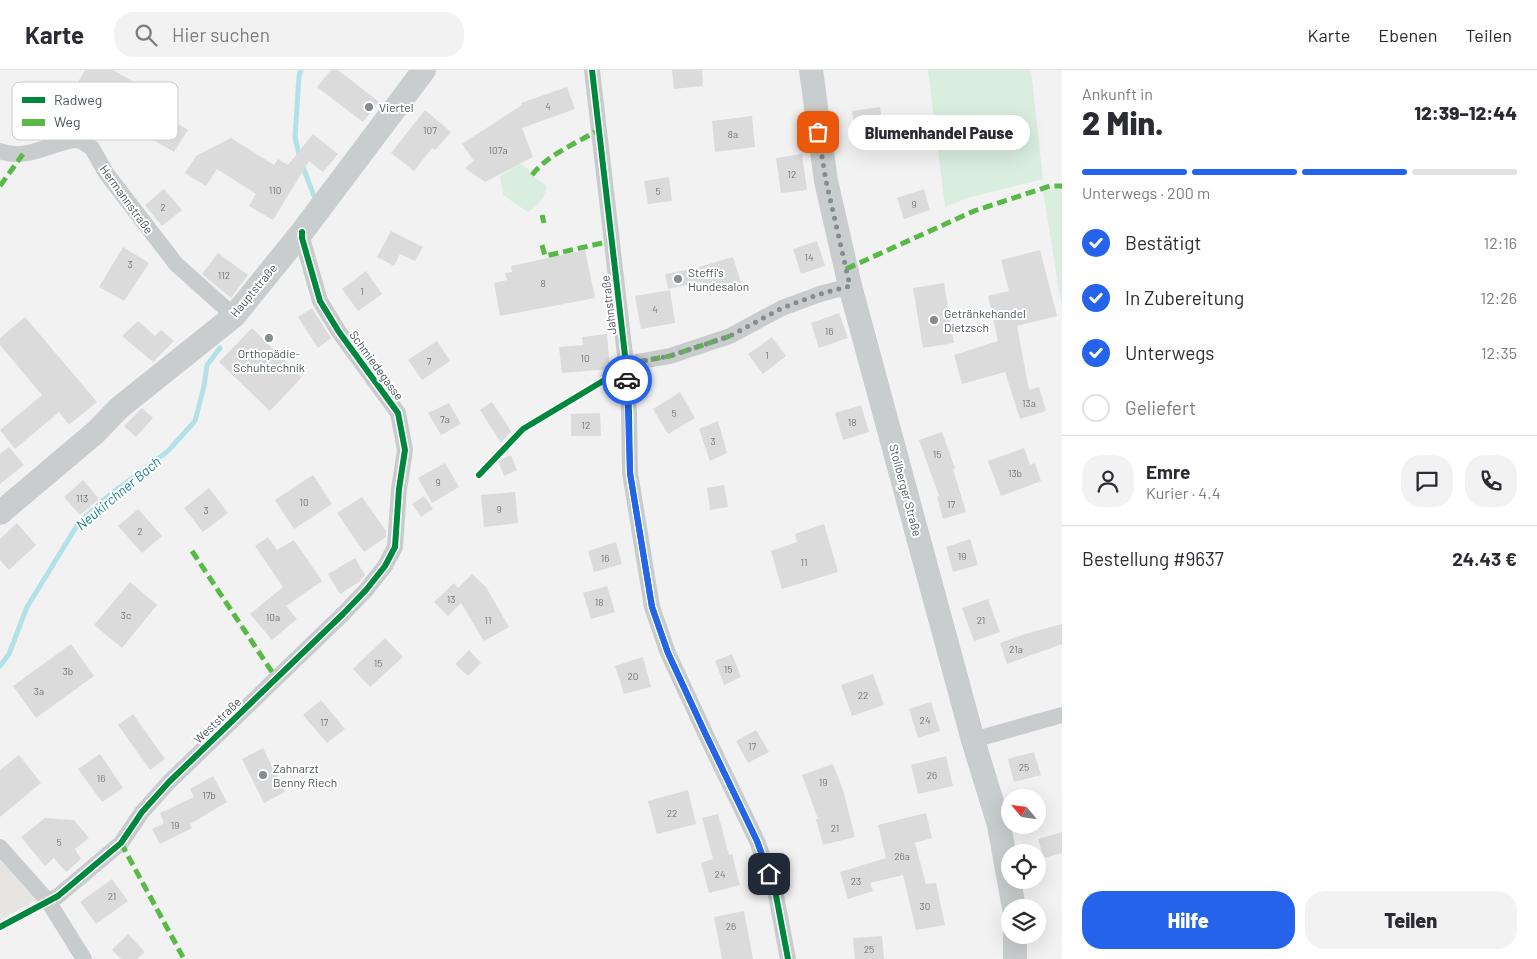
<!DOCTYPE html>
<html lang="de">
<head>
<meta charset="utf-8">
<style>
  body { margin:0; font-family:Barlow,sans-serif; background:#f2f2f3; color:#2b2b33; height:100vh; display:flex; flex-direction:column; font-size:19px; white-space:nowrap }
  * { box-sizing:border-box; margin:0 }
  p { font-size:16px; color:#7c7c81 }
  .icon { flex:none; width:28px; height:28px; fill:none; stroke:currentColor; stroke-width:2; stroke-linecap:round; stroke-linejoin:round }
  .map { position:relative; flex:1; overflow:hidden }
  .sheet { display:flex; flex-direction:column; background:#fff; width:475px }
  .sheet>* { flex:none }
  .needle { width:32px; rotate:299deg }
  .buttons { position:absolute; left:1001px; top:719px; display:grid; gap:10px }
  .buttons a { display:grid; place-items:center; width:45px; height:45px; border-radius:50%; background:#fff; box-shadow:0 5px 20px #0002; font-size:25px }
  .pin { position:absolute; display:grid; place-items:center; width:42px; height:42px; color:#fff; margin:-21px; border-radius:10px; box-shadow:0 2px 8px #0006 }
  .courier { position:absolute; display:grid; place-items:center; width:50px; height:50px; margin:-25px; border:4px solid #2563eb; border-radius:50%; background:#fff; color:#222; box-shadow:0 1px 6px #0007 }
  .bubble { position:absolute; height:35px; border-radius:18px; background:#fff; box-shadow:0 5px 20px #0002; font-size:16px; font-weight:800; line-height:35px; text-align:center }
  .overview em { font-style:normal; font-weight:800 }
  .overview div { display:flex; flex-direction:column-reverse }
  .overview { display:flex; align-items:center; justify-content:space-between; height:85px; padding:0 20px }
  h1 { font-size:32px; font-weight:800; line-height:38px }
  .bar { display:grid; grid-template-columns:repeat(4,1fr); gap:8px 5px; align-content:center; height:60px; padding:0 20px }
  .bar i { height:6px; border-radius:4px; background:#e1e1e2 }
  .bar .active { background:#2563eb }
  .bar p { grid-column:span 4 }
  .line { display:flex; align-items:center; gap:12px; padding:0 20px; border-top:1px solid #e1e1e2 }
  .line div { flex:1 }
  .round { display:grid; place-items:center; flex:none; width:52px; height:52px; border-radius:20px; background:#f2f2f3 }
  ol { padding:0 20px; list-style:none }
  li { display:flex; align-items:center; gap:15px; height:55px }
  li p { margin-inline-start:auto }
  li .icon { padding:5px; border-radius:50%; background:#2563eb; color:#fff; stroke-width:4 }
  li:last-child { color:#7c7c81 }
  li i { width:28px; height:28px; border:2px solid #e1e1e2; border-radius:50% }
  .action { display:flex; gap:10px; margin-top:auto; padding:10px 20px }
  .action a { flex:1; height:58px; border-radius:20px; background:#2563eb; color:#fff; font-size:20px; font-weight:800; line-height:58px; text-align:center }
  .action a+a { background:#f2f2f3; color:#2b2b33 }
  header { display:flex; align-items:center; gap:30px; box-sizing:border-box; height:70px; padding:0 25px; background:#fff; border-bottom:1px solid #e1e1e2 }
  header strong { font-size:24px }
  nav { display:flex; gap:28px; margin-inline-start:auto; font-size:18px }
  .search { width:350px; height:45px; background:#f2f2f3; display:flex; align-items:center; gap:12px; box-sizing:border-box; padding:0 18px; border-radius:20px; color:#7c7c81; font-size:19px }
  main { display:flex; flex:1; min-height:0 }
  .map>svg:first-child { display:block }
  .commercial { fill:#e6e5e1 }
  .green { fill:#d9eedf }
  .lines { fill:none; stroke-linecap:round; stroke-linejoin:round }
  .stream { stroke:#b2e2e8; stroke-width:5 }
  .building { fill:#dbdbdc }
  .street { stroke:#c9cccd; stroke-width:16 }
  .secondary { stroke:#cacdce; stroke-width:24 }
  .quiet { stroke:#58b947; stroke-width:5; stroke-dasharray:10 5; stroke-linecap:butt }
  .cycleway-casing { stroke:#fff; stroke-width:9 }
  .cycleway { stroke:#00873e; stroke-width:6 }
  .done { stroke:#858c90; stroke-width:5; stroke-dasharray:0 9 }
  .route { stroke:#2563eb; stroke-width:6 }
  .poi-dot { fill:#858c90; stroke:#fff; stroke-width:2 }
  .labels { text-anchor:middle; dominant-baseline:central; stroke-width:4; stroke-linejoin:round; paint-order:stroke }
  .number-label { font-size:10px; fill:#6f777d }
  .poi-label { font-size:12px; fill:#4a555c; stroke:#fff; text-anchor:start }
  .street-label { font-size:12px; fill:#4a555c; stroke:#fff }
  .water-label { font-size:14px; font-style:italic; fill:#1c828e; stroke:#fff }
  .key { fill:#fff; stroke:#c9ccce; stroke-width:1 }
  .key-label { font-size:14px; fill:#4a555c }
</style>
</head>
<body>
<header>
<strong>Karte</strong>
<div class="search"><svg class="icon" aria-label="search" viewBox="0 0 24 24"><circle cx="10" cy="10" r="6"/><path d="M15 15l6 6"/></svg>Hier suchen</div>
<nav><a>Karte</a><a>Ebenen</a><a>Teilen</a></nav>
</header>
<main>
<div class="map">
<svg width="1062" height="889" viewBox="0 0 1062 889">
  <rect width="100%" height="100%" fill="#f2f2f2"/>
  <path class="commercial" d="M0 785 39 829 0 850Z"/>
  <path class="green" d="M928 0H1031L1043 109 967 128 945 137Z
    M520 94 530 100 529 103 547 116C546 126 537 137 528 142L503 125 500 106Z
    M1062 118V238L1043 121Z"/>
  <g class="lines">
    <path class="stream" d="M301 0 299 6 295 67 300 89 314 126
      M0 596 9 584 27 537 78 454 108 426 168 381 195 351 204 316 207 295 220 278"/>
  </g>
  <path class="building" d="M85 0H113L150 21 131 55 109 42 111 40 74 19Z
    M331 0H338L379 32 363 52 317 17Z
    M672 0H702L703 16 674 19Z
    M567 17 575 39 522 58 533 87 485 112 465 98 474 91 462 74 522 35 521 33Z
    M880 37 885 68 857 72 852 41Z
    M425 40 451 62 435 80 432 78 414 101 391 83Z
    M752 46 755 77 715 82 712 51Z
    M167 47 188 60 174 82 153 70Z
    M313 64 338 84 323 102 309 91 273 150 249 136 256 124 217 99 206 116 185 103 196 86 231 68 274 95 278 89 288 95Z
    M802 84 807 120 781 123 776 88Z
    M669 107 672 131 648 134 644 111Z
    M164 119 182 140 162 156 145 135Z
    M924 119 930 140 904 149 897 128Z
    M391 161 423 177 415 191 400 184 394 196 377 187Z
    M817 171 825 196 801 204 793 179Z
    M123 177 149 193 124 231 99 217Z
    M585 180 595 228 500 246 494 213 507 210 505 203 512 202 511 196Z
    M1040 180 1057 246 1017 256 1029 320 1039 317 1046 341 1020 349 1005 302 962 314 954 285 998 271 988 226 1009 221 1001 190Z
    M218 183 248 205 231 228 202 204Z
    M733 187 741 213 705 224 701 212 668 219 665 204 692 199Z
    M366 201 382 224 358 241 342 219Z
    M944 213 954 273 923 278 913 218Z
    M670 220 675 253 641 259 635 226Z
    M312 238 331 268 318 278 298 247Z
    M839 243 848 268 819 278 811 253Z
    M25 247 97 332 69 355 59 342 15 379 0 360 42 325 0 275V268Z
    M138 251 155 266 161 260 174 271 153 292 122 266Z
    M252 258 302 307 270 341 219 292Z
    M607 264 610 299 562 303 559 277 583 275 582 267Z
    M772 267 786 286 763 304 748 284Z
    M437 271 450 291 422 310 408 290Z
    M680 322 695 348 668 364 653 339Z
    M492 332 511 361 501 373 480 340Z
    M449 333 461 354 441 365 428 343Z
    M861 335 869 362 843 370 835 343Z
    M142 338 153 348 136 367 124 356Z
    M600 343 601 366H571V344Z
    M718 351 727 383 710 391 699 359Z
    M942 362 955 398 953 399 966 442 943 449 937 427 939 426 919 370Z
    M9 377 24 395 0 414V384Z
    M1024 378 1030 395 1035 393 1041 411 1001 426 988 391Z
    M511 385 517 400 504 406 498 391Z
    M445 393 459 417 432 433 418 408Z
    M313 405 332 434 294 459 275 430Z
    M83 410 99 429 80 445 64 427Z
    M724 415 728 437 710 440 707 418Z
    M209 418 228 443 203 462 184 438Z
    M515 422 518 453 484 457 481 425Z
    M424 426 433 439 421 447 412 434Z
    M362 427 386 461V467L364 482 337 443Z
    M138 439 162 466 142 483 118 456Z
    M17 453 36 475 9 500 0 490V469Z
    M824 454 838 502 782 519 771 481 797 472 795 464Z
    M268 467 277 480 294 470 322 511 286 536 297 549 272 570 250 544 283 517 255 476Z
    M970 469 978 495 953 502 946 477Z
    M616 472 622 494 594 502 588 481Z
    M355 488 365 505 359 512 340 524 328 504Z
    M472 504 486 517 509 557 484 571 461 533 448 546 434 532 454 513 458 518Z
    M130 512 157 535 122 578 94 555Z
    M607 516 615 542 591 549 583 523Z
    M988 529 1000 562 974 571 962 538Z
    M1062 554V574L1007 594 1000 573 1025 564Z
    M385 568 403 587 370 617 353 599Z
    M71 574 94 606 36 648 13 616Z
    M469 580 481 593 468 606 455 594Z
    M732 584 741 607 724 615 715 591Z
    M643 587 651 617 624 624 615 596Z
    M873 604 884 635 852 646 841 615Z
    M321 630 345 659 327 673 303 645Z
    M931 632 940 661 918 668 909 639Z
    M133 644 165 689 150 700 118 655Z
    M756 660 769 682 748 693 736 671Z
    M263 678 285 722 264 733 242 689Z
    M1034 682 1041 705 1014 712 1008 689Z
    M100 684 123 718 102 732 78 699Z
    M19 685 41 713 0 747V700Z
    M946 686 953 716 918 724 911 695Z
    M833 694 843 720 855 767 823 775 816 749H818L802 705Z
    M213 706 227 732 190 754 192 758 160 774 152 759 164 753 160 743 194 727 190 719Z
    M688 720 696 754 657 764 648 731Z
    M926 743 932 768 915 773 926 814 936 813 945 855 916 860 903 805 870 813 873 821 848 829 840 802 886 788 878 755Z
    M718 744 729 785 732 784 740 815 709 823 701 793 713 789 702 748Z
    M45 748 74 750 89 768 75 779 81 789 66 802 54 788 45 796 21 767Z
    M1062 762V783L1044 788 1038 769Z
    M112 809 128 831 96 854 80 832Z
    M744 841 753 889H722L714 847Z
    M128 864 145 882 137 889H121L112 880Z
    M882 866 884 889H855L853 868Z"/>
  <g class="lines">
    <path class="street" d="M592 0 626 294 629 342 630 403 652 537 668 583 706 665 757 771 775 820 788 889
      M0 81C25 91 49 74 73 70L81 71 92 78 106 103 176 194 234 246
      M626 294 670 286 730 266 782 238 820 224 850 216
      M973 670 1062 645
      M0 777 48 831 84 889
      M48 831 58 826 121 773 142 742 169 712 343 544 366 520 385 496 395 477 399 419 405 380 398 343 339 262 320 231 302 168V162"/>
    <path class="secondary" d="M811 0 826 111 850 216 973 670 999 755 1014 838
      M0 443 96 362 119 338 234 246 302 162 424 0
      M1015 865V889"/>
    <path class="quiet" d="M532 105C548 84 576 74 598 60
      M0 116 23 84
      M542 145 544 153
      M542 175 545 186 611 171
      M846 199 974 141 1050 116H1062
      M622 297 626 294 670 286 730 266
      M192 481 276 608
      M121 773 184 889"/>
    <g class="cycleway-casing">
      <path id="cycleway" d="M592 0 626 294 629 342 630 403 652 537 668 583 706 665 757 771 775 820 788 889
        M479 405 523 359 603 311 626 294
        M0 857 58 826 121 773 142 742 169 712 343 544 366 520 385 496 395 477 399 419 405 380 398 343 339 262 320 231 302 168V162"/>
    </g>
    <use href="#cycleway" class="cycleway"/>
  </g>
  <g class="lines">
    <path class="done" d="M627 310 626 294 670 286 730 266 782 238 820 224 850 216 826 111 818 62"/>
    <path class="route" d="M627 310 630 403 652 537 668 583 706 665 757 771 769 804"/>
  </g>
  <g class="poi-dot">
    <circle cx="369" cy="37" r="5"/>
    <circle cx="678" cy="209" r="5"/>
    <circle cx="934" cy="250" r="5"/>
    <circle cx="269" cy="268" r="5"/>
    <circle cx="263" cy="705" r="5"/>
  </g>
  <g class="labels">
    <g class="number-label">
      <text x="548" y="36">4</text>
      <text x="430" y="60">107</text>
      <text x="733" y="64">8a</text>
      <text x="498" y="80">107a</text>
      <text x="792" y="104">12</text>
      <text x="275" y="120">110</text>
      <text x="658" y="121">5</text>
      <text x="914" y="134">9</text>
      <text x="163" y="137">2</text>
      <text x="809" y="187">14</text>
      <text x="130" y="194">3</text>
      <text x="224" y="205">112</text>
      <text x="543" y="213">8</text>
      <text x="362" y="221">1</text>
      <text x="655" y="239">4</text>
      <text x="829" y="261">16</text>
      <text x="767" y="285">1</text>
      <text x="585" y="288">10</text>
      <text x="429" y="291">7</text>
      <text x="1029" y="333">13a</text>
      <text x="674" y="343">5</text>
      <text x="445" y="349">7a</text>
      <text x="852" y="352">18</text>
      <text x="586" y="355">12</text>
      <text x="713" y="371">3</text>
      <text x="937" y="384">15</text>
      <text x="1015" y="403">13b</text>
      <text x="438" y="412">9</text>
      <text x="82" y="428">113</text>
      <text x="304" y="432">10</text>
      <text x="951" y="434">17</text>
      <text x="499" y="439">9</text>
      <text x="206" y="440">3</text>
      <text x="140" y="461">2</text>
      <text x="962" y="486">19</text>
      <text x="605" y="488">16</text>
      <text x="804" y="492">11</text>
      <text x="451" y="529">13</text>
      <text x="599" y="532">18</text>
      <text x="126" y="545">3c</text>
      <text x="273" y="547">10a</text>
      <text x="488" y="550">11</text>
      <text x="981" y="550">21</text>
      <text x="1016" y="579">21a</text>
      <text x="378" y="593">15</text>
      <text x="728" y="599">15</text>
      <text x="68" y="601">3b</text>
      <text x="633" y="606">20</text>
      <text x="39" y="621">3a</text>
      <text x="863" y="625">22</text>
      <text x="925" y="650">24</text>
      <text x="324" y="652">17</text>
      <text x="752" y="676">17</text>
      <text x="1024" y="697">25</text>
      <text x="932" y="705">26</text>
      <text x="101" y="708">16</text>
      <text x="823" y="712">19</text>
      <text x="209" y="725">17b</text>
      <text x="672" y="743">22</text>
      <text x="175" y="755">19</text>
      <text x="835" y="758">21</text>
      <text x="59" y="772">5</text>
      <text x="902" y="786">26a</text>
      <text x="720" y="804">24</text>
      <text x="856" y="811">23</text>
      <text x="112" y="826">21</text>
      <text x="925" y="836">30</text>
      <text x="731" y="856">26</text>
      <text x="869" y="879">25</text>
    </g>
    <g class="poi-label">
      <text x="379" y="37">Viertel</text>
      <text x="688" y="202">Steffi's<tspan x="688" dy="14">Hundesalon</tspan></text>
      <text x="944" y="243">Getränkehandel<tspan x="944" dy="14">Dietzsch</tspan></text>
      <text x="269" y="283" text-anchor="middle">Orthopädie-<tspan x="269" dy="14">Schuhtechnik</tspan></text>
      <text x="273" y="698">Zahnarzt<tspan x="273" dy="14">Benny Riech</tspan></text>
    </g>
    <g class="street-label">
      <text transform="translate(127 129) rotate(54)">Hermannstraße</text>
      <text transform="translate(253 220) rotate(-50)">Hauptstraße</text>
      <text transform="translate(608 235) rotate(-97)">Jahnstraße</text>
      <text transform="translate(377 295) rotate(54)">Schmiedegasse</text>
      <text transform="translate(906 420) rotate(75)">Stollberger Straße</text>
      <text transform="translate(217 650) rotate(-44)">Weststraße</text>
    </g>
    <g class="water-label">
      <text transform="translate(118 423) rotate(-40)">Neukirchner Bach</text>
    </g>
  </g>
  <rect x="12" y="12" width="166" height="58" rx="8" class="key"/>
  <rect x="22" y="27" width="23" height="6" fill="#00873e"/>
  <rect x="22" y="49" width="23" height="7" fill="#58b947"/>
  <g class="key-label">
    <text x="54" y="35">Radweg</text>
    <text x="54" y="57">Weg</text>
  </g>
</svg>
<div class="buttons">
<a><svg class="needle" viewBox="-14 -14 28 28"><path d="M0-13l5 13h-10z" fill="#e53935"/><path d="M0 13l5-13h-10z" fill="#7c7c81"/></svg></a>
<a><svg class="icon" aria-label="locate" viewBox="0 0 24 24"><circle cx="12" cy="12" r="6"/><path d="M12 2v4M12 18v4M2 12h4M18 12h4"/></svg></a>
<a><svg class="icon" aria-label="layers" viewBox="0 0 24 24"><path d="M12 4l9 5-9 5-9-5zM3 14l9 5 9-5"/></svg></a>
</div>
<div class="pin" style="left:818px;top:62px;background:#ea580c"><svg class="icon" aria-label="bag" viewBox="0 0 24 24"><path d="M5 8h14l-1 12H6zM9 8a3 3 0 0 1 6 0"/></svg></div>
<div class="pin" style="left:769px;top:804px;background:#1f2937"><svg class="icon" aria-label="home" viewBox="0 0 24 24"><path d="M3 11l9-7 9 7M6 9v11h12V9"/></svg></div>
<div class="courier" style="left:627px;top:310px"><svg class="icon" aria-label="car" viewBox="0 0 24 24"><path d="M5 17H2v-5l4-1 3-4h7l3 4 3 1v5h-3M9 17h6M6 11h13"/><circle cx="7" cy="17" r="2"/><circle cx="17" cy="17" r="2"/></svg></div>
<div class="bubble" style="left:848px;top:45px;width:182px">Blumenhandel Pause</div>
</div>
<section class="sheet">
<div class="overview"><div><h1>2 Min.</h1><p>Ankunft in</p></div><em>12:39–12:44</em></div>
<div class="bar"><i class="active"></i><i class="active"></i><i class="active"></i><i></i><p>Unterwegs · 200 m</p></div>
<ol>
<li><svg class="icon" aria-label="check" viewBox="0 0 24 24"><path d="M5 12l5 5 9-10"/></svg>Bestätigt<p>12:16</p></li>
<li><svg class="icon" aria-label="check" viewBox="0 0 24 24"><path d="M5 12l5 5 9-10"/></svg>In Zubereitung<p>12:26</p></li>
<li><svg class="icon" aria-label="check" viewBox="0 0 24 24"><path d="M5 12l5 5 9-10"/></svg>Unterwegs<p>12:35</p></li>
<li><i></i>Geliefert</li>
</ol>
<div class="line" style="height:90px"><a class="round"><svg class="icon" aria-label="person" viewBox="0 0 24 24"><circle cx="12" cy="8" r="4"/><path d="M4 21q1-7 8-7t8 7"/></svg></a><div><b>Emre</b><p>Kurier · 4.4</p></div><a class="round"><svg class="icon" aria-label="chat" viewBox="0 0 24 24"><path d="M4 5h16v11H9l-5 4z"/></svg></a><a class="round"><svg class="icon" aria-label="phone" viewBox="0 0 24 24"><path d="M5 4h4l2 5-3 2q2 4 5 5l2-3 5 2v4C11 20 4 13 5 4z"/></svg></a></div>
<div class="line" style="height:65px"><div>Bestellung #9637</div><b>24.43 €</b></div>
<div class="action"><a>Hilfe</a><a>Teilen</a></div>
</section>
</main>
</body>
</html>
